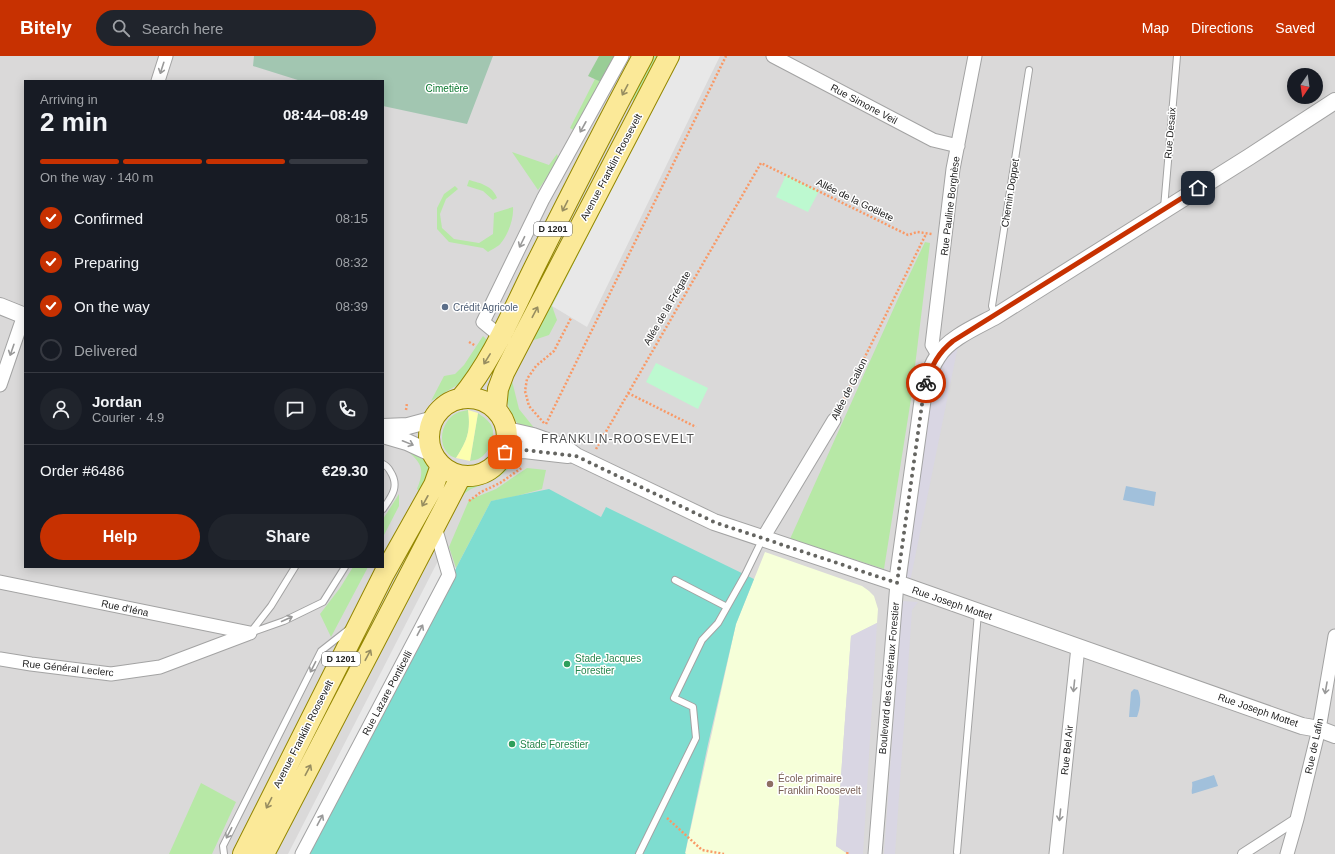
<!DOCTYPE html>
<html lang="en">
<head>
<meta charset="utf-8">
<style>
  body { margin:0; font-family:Helvetica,sans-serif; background:#20242c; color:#f1f3f6; height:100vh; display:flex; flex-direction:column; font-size:15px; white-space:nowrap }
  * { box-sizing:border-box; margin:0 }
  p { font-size:13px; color:#9ea1a6 }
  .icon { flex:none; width:22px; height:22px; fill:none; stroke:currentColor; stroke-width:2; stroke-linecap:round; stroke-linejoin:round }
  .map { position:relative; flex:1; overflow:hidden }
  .drawer { position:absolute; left:24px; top:24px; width:360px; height:488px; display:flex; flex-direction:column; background:#171b24; border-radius:0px; box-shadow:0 2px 10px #0003 }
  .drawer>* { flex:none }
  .needle { width:26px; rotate:193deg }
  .buttons { position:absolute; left:1287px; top:12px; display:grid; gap:8px }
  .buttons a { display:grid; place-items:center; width:36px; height:36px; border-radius:50%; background:#171b24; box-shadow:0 2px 10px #0003; font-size:20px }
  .pin { position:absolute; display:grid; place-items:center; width:34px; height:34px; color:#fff; margin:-17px; border-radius:8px; box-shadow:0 2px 6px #0006 }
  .courier { position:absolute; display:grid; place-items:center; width:40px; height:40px; margin:-20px; border:3px solid #c73101; border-radius:50%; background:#fff; color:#222; box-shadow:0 1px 5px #0007 }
  .summary em { font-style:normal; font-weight:600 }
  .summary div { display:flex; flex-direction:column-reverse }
  .summary { display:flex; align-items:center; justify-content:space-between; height:68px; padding:0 16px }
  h1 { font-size:26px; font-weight:600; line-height:30px }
  .bar { display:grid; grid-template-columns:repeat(4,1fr); gap:6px 4px; align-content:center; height:48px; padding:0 16px }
  .bar i { height:5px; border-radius:3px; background:#363941 }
  .bar .active { background:#c73101 }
  .bar p { grid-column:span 4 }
  .line { display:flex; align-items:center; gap:10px; padding:0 16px; border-top:1px solid #363941 }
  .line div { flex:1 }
  .round { display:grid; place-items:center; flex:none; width:42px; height:42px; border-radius:21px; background:#20242c }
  ol { padding:0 16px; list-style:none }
  li { display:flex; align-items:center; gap:12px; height:44px }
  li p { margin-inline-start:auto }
  li .icon { padding:4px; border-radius:50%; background:#c73101; color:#fff; stroke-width:4 }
  li:last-child { color:#9ea1a6 }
  li i { width:22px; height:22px; border:2px solid #363941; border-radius:50% }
  .action { display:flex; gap:8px; margin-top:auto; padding:8px 16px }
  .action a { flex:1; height:46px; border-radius:24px; background:#c73101; color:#fff; font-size:16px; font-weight:600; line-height:46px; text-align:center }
  .action a+a { background:#20242c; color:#f1f3f6 }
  header { display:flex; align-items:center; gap:24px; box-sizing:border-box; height:56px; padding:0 20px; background:#c73101; color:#fff }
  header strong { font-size:19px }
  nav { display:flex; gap:22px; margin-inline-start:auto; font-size:14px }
  .search { width:280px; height:36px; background:#20242c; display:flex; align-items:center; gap:10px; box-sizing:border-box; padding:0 14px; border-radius:22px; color:#9ea1a6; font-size:15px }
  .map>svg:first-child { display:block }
  .residential { fill:#dad9d9; fill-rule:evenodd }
  .education { fill:#f6ffd9 }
  .grass { fill:#b7e8a6 }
  .forest { fill:#99cd96 }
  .sand { fill:#fcffae }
  .cemetery { fill:#a2c6b1 }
  .park { fill:#bdf9d0 }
  .pitch { fill:#7eddd0 }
  .parking { fill:#e8e8e8 }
  .plaza { fill:#d9d6e3 }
  .water { fill:#a1c0db }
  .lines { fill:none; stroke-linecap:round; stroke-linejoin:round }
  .service-casing { stroke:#a3a3a3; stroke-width:8 }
  .pedestrian-casing { stroke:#a3a3a3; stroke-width:12 }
  .minor-casing { stroke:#a3a3a3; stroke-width:15 }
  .tertiary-casing { stroke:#a3a3a3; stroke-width:18 }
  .primary-casing { stroke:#938600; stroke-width:22 }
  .path { stroke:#f99966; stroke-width:2.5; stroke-dasharray:2 2; stroke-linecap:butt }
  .service { stroke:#fff; stroke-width:6 }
  .pedestrian { stroke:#fff; stroke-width:10 }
  .minor { stroke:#fff; stroke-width:13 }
  .tertiary { stroke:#fff; stroke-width:16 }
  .primary { stroke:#fbe998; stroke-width:20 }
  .oneway { stroke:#999 }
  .oneway2 { stroke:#978d60 }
  .done { stroke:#656561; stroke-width:4; stroke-dasharray:0 7.2 }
  .route { stroke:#c73101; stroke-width:5 }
  .service-dot { fill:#5c6f8a; stroke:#fff; stroke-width:1.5 }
  .leisure-dot { fill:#2e9e5b; stroke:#fff; stroke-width:1.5 }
  .education-dot { fill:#8d6e63; stroke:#fff; stroke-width:1.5 }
  .labels { text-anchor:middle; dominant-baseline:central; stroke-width:3; stroke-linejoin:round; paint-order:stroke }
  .shield { fill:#fff; stroke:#606060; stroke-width:1 }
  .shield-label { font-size:9px; font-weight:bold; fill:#1c1c1c }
  .park-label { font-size:10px; fill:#0b782f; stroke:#fff }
  .street-label { font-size:10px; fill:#1c1c1c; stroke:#fff }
  .service-label { font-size:10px; fill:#4e5e75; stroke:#fff; text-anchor:start }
  .leisure-label { font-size:10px; fill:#27864d; stroke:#fff; text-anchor:start }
  .education-label { font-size:10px; fill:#785e54; stroke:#fff; text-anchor:start }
  .quarter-label { font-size:12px; letter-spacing:1px; fill:#4f4f4f; stroke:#fff }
</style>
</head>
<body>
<header>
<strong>Bitely</strong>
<div class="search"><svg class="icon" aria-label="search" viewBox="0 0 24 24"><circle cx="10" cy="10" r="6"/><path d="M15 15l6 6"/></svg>Search here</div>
<nav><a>Map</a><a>Directions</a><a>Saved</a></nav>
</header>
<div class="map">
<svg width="1335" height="798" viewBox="0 0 1335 798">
  <rect width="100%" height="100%" fill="#edece1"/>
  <path class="residential" d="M0 0H1335V798H0ZM1294 19H1316V41H1294ZM25 25H383V511H25Z"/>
  <path class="education" d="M765 496 862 530 869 535 874 540 878 553 877 567 851 580 836 790 848 798H685L736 568Z"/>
  <path class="grass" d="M653 0H660L636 48 630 41Z
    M674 0H680L552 250 557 264 549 279 534 284 529 281Z
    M595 23 601 26 575 75 570 72Z
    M512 96 549 109 557 98 559 104 538 134Z
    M469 124C480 127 493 130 497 142L493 144 483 135 467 130Z
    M455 130 458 133 446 143 440 158 442 172 454 183 479 187 493 178 494 157 513 151C514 163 508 178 501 187 498 191 492 193 488 196L483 192 449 186 437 173V152L444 138Z
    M925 186 930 187 911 343 884 513 790 483 897 245Z
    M483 280 487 284 462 326 431 345 444 320 455 318 464 309Z
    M507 324 512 325 519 353 535 373 521 372C507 355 506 346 507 324Z
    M468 354C471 375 467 385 456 402 452 401 449 399 446 395 437 383 444 361 459 356 462 355 465 355 468 354Z
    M478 357C483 361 489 364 492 371 496 381 489 397 480 402 477 404 473 404 470 405Z
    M406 394C411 396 420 398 424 402 433 412 425 426 420 436L417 433C425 413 422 407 406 394Z
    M511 405 516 406 500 420 489 426 471 433 465 437 459 445 467 429 478 424 496 419Z
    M527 412 546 414 542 433 513 441 491 445 456 512 449 491 469 444 496 433Z
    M399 438V450L383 481V463Z
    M353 511H368L331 581 320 558 340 532Z
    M201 727 236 746 212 798H169Z"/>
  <path class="forest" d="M599 0H615L601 26 588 20Z"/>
  <path class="sand" d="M468 354 478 357 470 405 456 402C467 385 471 375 468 354Z"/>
  <path class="cemetery" d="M254 0H493L467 68 383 50V25H301L253 10Z"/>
  <path class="park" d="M786 119 819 135 808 156 776 141Z
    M656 307 708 332 698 353 646 326Z"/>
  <path class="pitch" d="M549 433 601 461 606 451 754 523 736 568 708 688 685 797 686 798H307L491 445Z"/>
  <path class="parking" d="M680 0H720L587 271 552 250Z
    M439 503 456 512 309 798H288Z"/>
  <path class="plaza" d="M960 280 909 531 897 527 924 334Z
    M902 545 918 546 912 554 895 798H884Z
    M877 567 863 798H848L836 790 851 580Z"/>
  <path class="water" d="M1126 430 1156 436 1154 450 1123 444Z
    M1134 633 1138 634C1142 643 1140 653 1137 661H1129L1131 636Z
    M1214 719 1218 730 1192 738C1191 734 1193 731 1192 726Z"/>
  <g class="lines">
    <g class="service-casing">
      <path id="service" d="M1164 152 1177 0
        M995 259 992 250 1029 14
        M383 408C387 410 388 411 390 415 400 430 392 440 383 453
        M675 524 727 551
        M250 577 284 565 323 546 345 511
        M250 577 271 550 295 511
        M957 796 978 557
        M224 798 223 790 321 595 349 573
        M639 798 696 682 693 651 674 642 702 584 718 567 745 519 763 482"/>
    </g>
    <g class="pedestrian-casing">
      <path id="pedestrian" d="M1243 798 1297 763"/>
    </g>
    <g class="minor-casing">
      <path id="minor" d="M773 0 933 84 958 90
        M158 25 166 0
        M500 280 483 266 543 143 622 0
        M938 299 932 289 953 113 975 0
        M0 329 24 259
        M763 482 834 364
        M0 526 250 577
        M0 603 31 608 111 618 160 611 250 577
        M302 798 449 519 435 471
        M875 798 897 527
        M1056 798 1078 591
        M1287 798 1297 763 1319 673 1335 580"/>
    </g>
    <g class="tertiary-casing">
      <path id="tertiary" d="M0 250 25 260
        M383 371 408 370 434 363
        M507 374 533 380 564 391 576 400 714 466 897 527 1302 670 1319 673 1335 679
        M383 379 407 386 433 398
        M505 396 524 394 568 399
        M897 527 924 334C927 323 931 310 938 300 949 282 978 270 996 260L1249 101 1335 45"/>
    </g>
    <g class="primary-casing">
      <path id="primary" d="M429 381a39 39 0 1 1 78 0a39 39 0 1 1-78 0Z
        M460 343C492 306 514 252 536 208 571 138 606 69 643 0
        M496 353 498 333 504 317 669 0
        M243 798 384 518 434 429 441 409
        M264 798 461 420"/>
    </g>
    <path class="path" d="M469 286 476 290
      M628 337 696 371
      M839 353 926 178
      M406 354 407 347
      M544 367 529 350 525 335 527 323 536 310 554 295 571 262
      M546 368 726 0
      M596 393 761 107 908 179 917 176 932 178
      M469 445 481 436 500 427 523 411
      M667 762 702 794 724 798
      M847 798 848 795"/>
    <use href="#service" class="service"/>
    <use href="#pedestrian" class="pedestrian"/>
    <use href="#minor" class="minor"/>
    <use href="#tertiary" class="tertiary"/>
    <use href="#primary" class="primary"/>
  </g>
  <defs><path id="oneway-shaft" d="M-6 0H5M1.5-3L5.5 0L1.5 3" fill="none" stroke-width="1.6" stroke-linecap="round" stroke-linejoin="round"/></defs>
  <g class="oneway">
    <use href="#oneway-shaft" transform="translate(162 12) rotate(108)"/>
    <use href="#oneway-shaft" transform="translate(583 71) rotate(119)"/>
    <use href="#oneway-shaft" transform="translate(522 186) rotate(116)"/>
    <use href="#oneway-shaft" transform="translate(12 294) rotate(109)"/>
    <use href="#oneway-shaft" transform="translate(408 387) rotate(22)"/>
    <use href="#oneway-shaft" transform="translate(287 563) rotate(-24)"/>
    <use href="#oneway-shaft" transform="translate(420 574) rotate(-62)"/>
    <use href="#oneway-shaft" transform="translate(313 611) rotate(117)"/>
    <use href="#oneway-shaft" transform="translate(1074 630) rotate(96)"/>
    <use href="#oneway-shaft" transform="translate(1326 632) rotate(100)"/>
    <use href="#oneway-shaft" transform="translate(1060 759) rotate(96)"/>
    <use href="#oneway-shaft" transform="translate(320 764) rotate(-62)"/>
    <use href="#oneway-shaft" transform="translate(229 777) rotate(117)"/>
  </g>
  <g class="oneway2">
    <use href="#oneway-shaft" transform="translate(625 34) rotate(118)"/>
    <use href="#oneway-shaft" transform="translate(565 150) rotate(117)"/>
    <use href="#oneway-shaft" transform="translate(535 256) rotate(-62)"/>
    <use href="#oneway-shaft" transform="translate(487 303) rotate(122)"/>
    <use href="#oneway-shaft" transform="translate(425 445) rotate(119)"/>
    <use href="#oneway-shaft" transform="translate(368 599) rotate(-62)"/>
    <use href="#oneway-shaft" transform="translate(308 714) rotate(-62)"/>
    <use href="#oneway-shaft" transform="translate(269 747) rotate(117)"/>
  </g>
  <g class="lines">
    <path class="done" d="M505 396 524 394 576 400 714 466 897 527 924 334 926 327"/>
    <path class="route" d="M926 327C932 309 938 297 953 285L1198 132"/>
  </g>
  <circle class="service-dot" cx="445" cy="251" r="4"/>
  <g class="leisure-dot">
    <circle cx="567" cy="608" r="4"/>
    <circle cx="512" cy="688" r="4"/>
  </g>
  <circle class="education-dot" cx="770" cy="728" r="4"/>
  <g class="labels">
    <g class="shield">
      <rect x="534" y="166" width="38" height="14" rx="3"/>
      <rect x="322" y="596" width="38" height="14" rx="3"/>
    </g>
    <g class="shield-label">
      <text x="553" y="173">D 1201</text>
      <text x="341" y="603">D 1201</text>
    </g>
    <g class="park-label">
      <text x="447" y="32">Cimetière</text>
    </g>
    <g class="street-label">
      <text transform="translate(864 48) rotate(28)">Rue Simone Veil</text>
      <text transform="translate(1170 77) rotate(-85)">Rue Desaix</text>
      <text transform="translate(611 111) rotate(-62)">Avenue Franklin Roosevelt</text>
      <text transform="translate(1010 137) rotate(-81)">Chemin Doppet</text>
      <text transform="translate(855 144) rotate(26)">Allée de la Goëlete</text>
      <text transform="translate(950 150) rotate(-83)">Rue Pauline Borghèse</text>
      <text transform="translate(667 252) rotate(-60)">Allée de la Frégate</text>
      <text transform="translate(849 333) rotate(-63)">Allée de Galion</text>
      <text transform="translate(952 547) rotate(19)">Rue Joseph Mottet</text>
      <text transform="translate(125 552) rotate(12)">Rue d'Iéna</text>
      <text transform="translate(68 612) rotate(6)">Rue Général Leclerc</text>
      <text transform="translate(889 622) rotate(-85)">Boulevard des Généraux Forestier</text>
      <text transform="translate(387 637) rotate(-62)">Rue Lazare Ponticelli</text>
      <text transform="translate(1258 654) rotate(19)">Rue Joseph Mottet</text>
      <text transform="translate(303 678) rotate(-63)">Avenue Franklin Roosevelt</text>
      <text transform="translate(1314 690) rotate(-78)">Rue de Lafin</text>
      <text transform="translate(1067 694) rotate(-84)">Rue Bel Air</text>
    </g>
    <g class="service-label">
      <text x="453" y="251">Crédit Agricole</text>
    </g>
    <g class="leisure-label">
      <text x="575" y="602">Stade Jacques<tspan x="575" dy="12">Forestier</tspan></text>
      <text x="520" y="688">Stade Forestier</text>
    </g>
    <g class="education-label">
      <text x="778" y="722">École primaire<tspan x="778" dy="12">Franklin Roosevelt</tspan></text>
    </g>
    <g class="quarter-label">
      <text x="618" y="383">FRANKLIN-ROOSEVELT</text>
    </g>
  </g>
</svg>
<div class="buttons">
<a><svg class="needle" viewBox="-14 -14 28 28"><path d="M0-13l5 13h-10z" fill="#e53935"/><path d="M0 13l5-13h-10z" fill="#9ea1a6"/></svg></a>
</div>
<div class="pin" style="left:505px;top:396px;background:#ea580c"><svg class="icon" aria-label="bag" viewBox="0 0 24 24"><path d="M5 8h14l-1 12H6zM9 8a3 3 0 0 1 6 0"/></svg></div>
<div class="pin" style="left:1198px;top:132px;background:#1f2937"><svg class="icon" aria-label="home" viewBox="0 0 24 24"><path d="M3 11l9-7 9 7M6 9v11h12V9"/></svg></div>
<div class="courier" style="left:926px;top:327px"><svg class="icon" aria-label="bike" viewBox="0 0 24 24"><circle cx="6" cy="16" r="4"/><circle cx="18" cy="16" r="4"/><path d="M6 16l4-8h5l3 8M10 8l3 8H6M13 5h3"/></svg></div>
<section class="drawer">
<div class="summary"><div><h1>2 min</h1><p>Arriving in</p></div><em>08:44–08:49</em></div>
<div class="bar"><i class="active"></i><i class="active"></i><i class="active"></i><i></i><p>On the way · 140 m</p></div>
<ol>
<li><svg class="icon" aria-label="check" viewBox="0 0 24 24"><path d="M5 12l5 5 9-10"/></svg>Confirmed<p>08:15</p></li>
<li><svg class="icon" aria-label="check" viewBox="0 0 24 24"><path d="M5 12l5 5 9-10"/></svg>Preparing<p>08:32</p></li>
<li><svg class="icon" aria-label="check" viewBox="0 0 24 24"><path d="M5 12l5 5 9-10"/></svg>On the way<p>08:39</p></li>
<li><i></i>Delivered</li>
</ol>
<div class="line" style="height:72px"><a class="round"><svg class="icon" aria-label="person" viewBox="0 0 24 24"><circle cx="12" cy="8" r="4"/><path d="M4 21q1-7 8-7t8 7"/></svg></a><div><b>Jordan</b><p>Courier · 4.9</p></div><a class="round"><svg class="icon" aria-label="chat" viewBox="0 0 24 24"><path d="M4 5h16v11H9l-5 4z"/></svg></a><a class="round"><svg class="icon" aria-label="phone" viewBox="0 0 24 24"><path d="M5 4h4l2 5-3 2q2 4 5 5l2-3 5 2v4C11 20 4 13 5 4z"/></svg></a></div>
<div class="line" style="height:52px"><div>Order #6486</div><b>€29.30</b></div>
<div class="action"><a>Help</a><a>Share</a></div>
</section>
</div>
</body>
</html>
